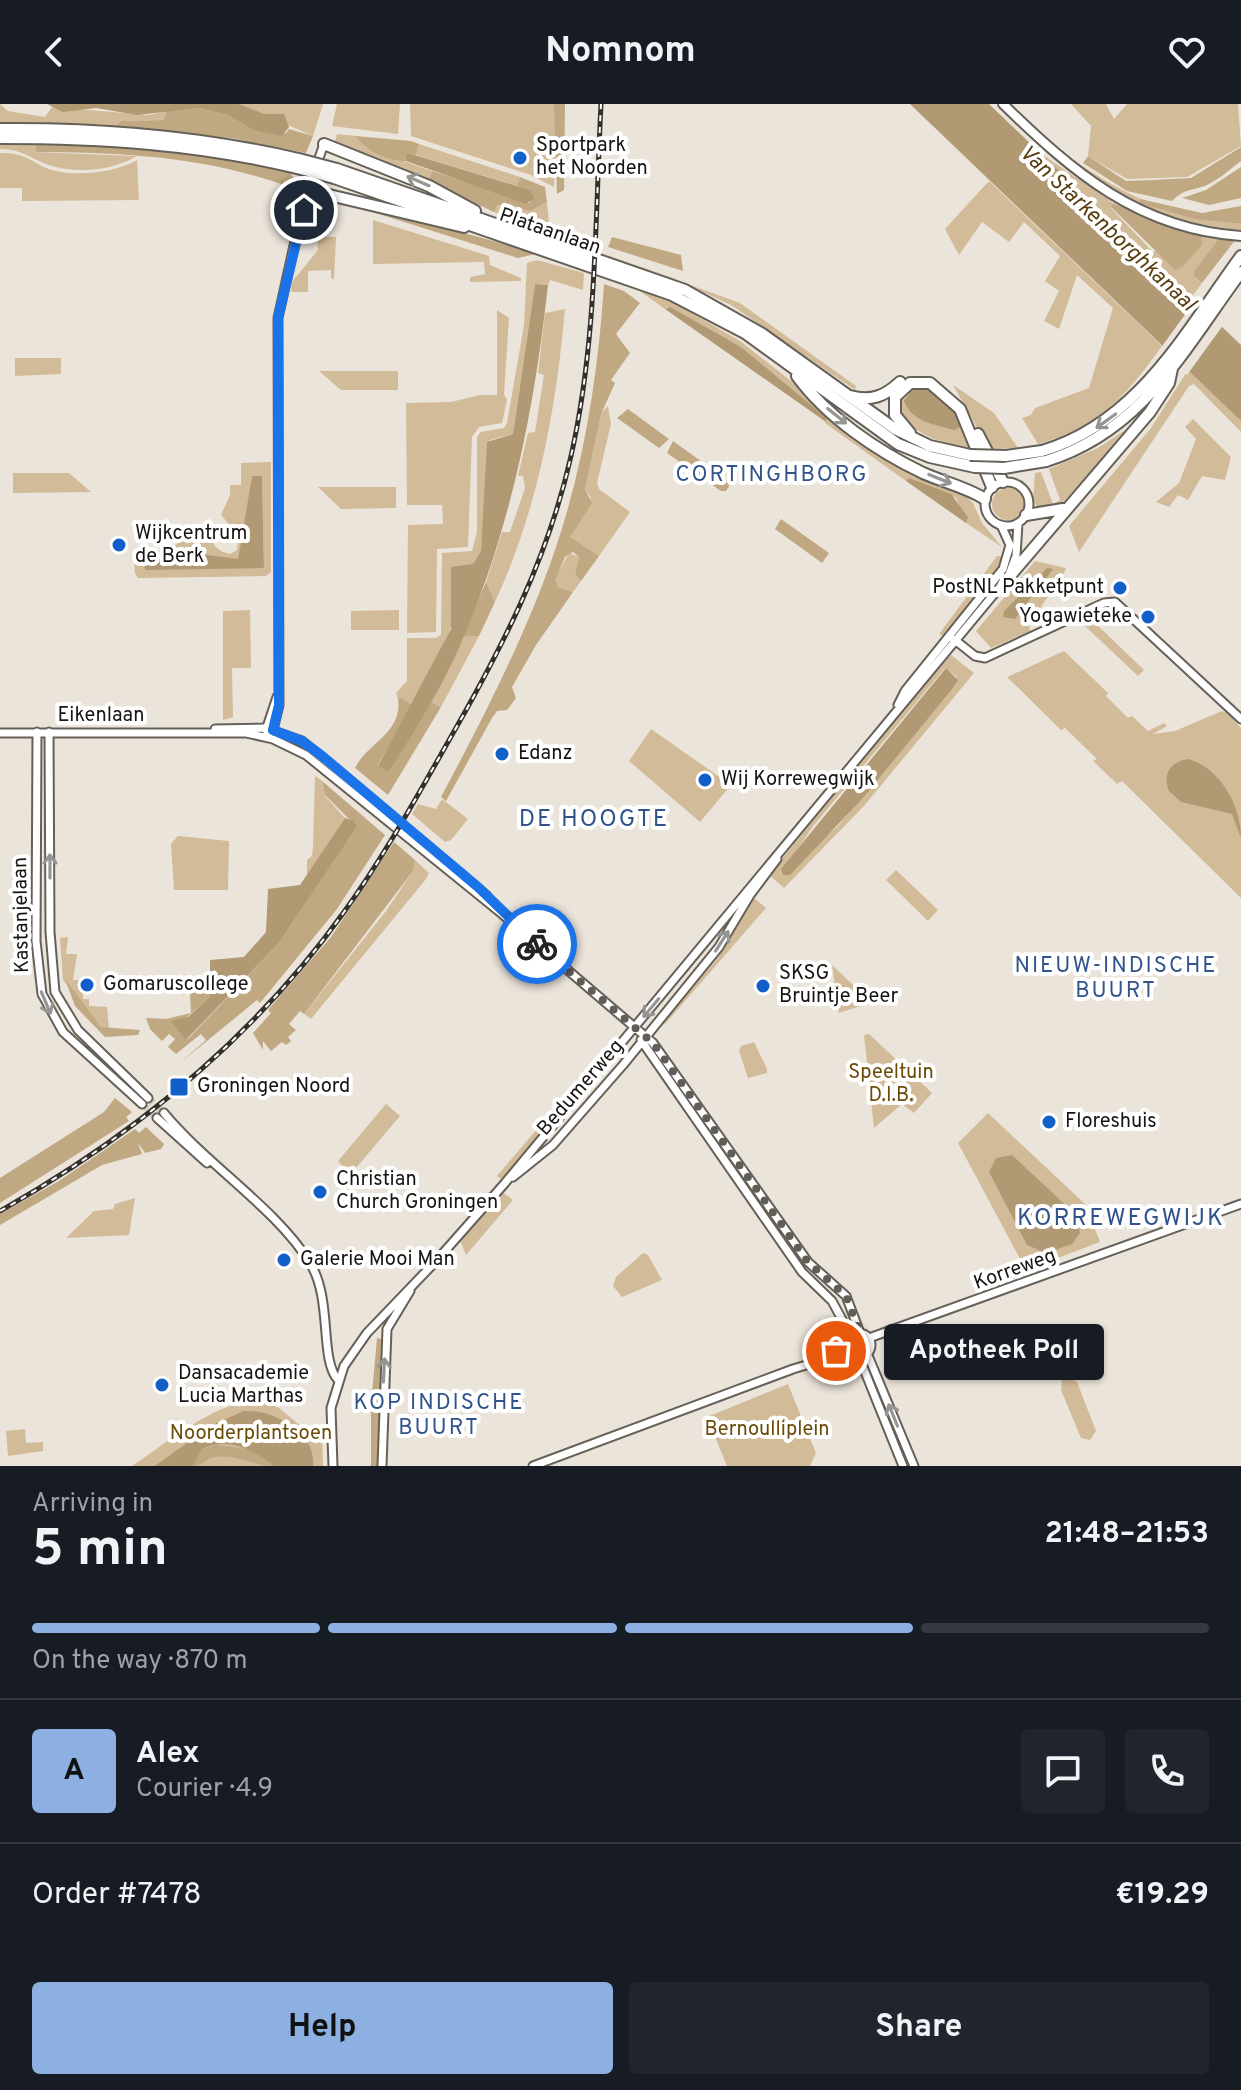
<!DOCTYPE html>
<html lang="en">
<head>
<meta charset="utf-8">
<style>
  body { margin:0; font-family:Overpass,sans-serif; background:#20242c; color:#f1f3f6; height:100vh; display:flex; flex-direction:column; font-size:30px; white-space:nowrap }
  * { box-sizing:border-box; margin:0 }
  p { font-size:26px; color:#9ea1a6 }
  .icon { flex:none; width:44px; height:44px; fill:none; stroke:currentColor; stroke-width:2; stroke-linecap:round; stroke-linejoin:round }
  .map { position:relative; height:1362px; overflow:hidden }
  .drawer { display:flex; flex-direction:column; background:#171b24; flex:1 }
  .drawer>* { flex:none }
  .pin { position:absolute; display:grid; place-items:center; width:68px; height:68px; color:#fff; margin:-34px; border:4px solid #fff; border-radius:50%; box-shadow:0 2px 8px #0007 }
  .courier { position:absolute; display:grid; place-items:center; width:80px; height:80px; margin:-40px; border:6px solid #1a73e8; border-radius:50%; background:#fff; color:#222; box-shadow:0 2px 10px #0007 }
  .bubble { position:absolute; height:56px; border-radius:8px; background:#171b24; box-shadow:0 2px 6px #0004; font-size:26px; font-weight:700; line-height:56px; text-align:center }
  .headline em { font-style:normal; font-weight:700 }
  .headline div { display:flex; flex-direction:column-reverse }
  .headline { display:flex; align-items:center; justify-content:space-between; height:136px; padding:0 32px }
  h1 { font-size:52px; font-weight:700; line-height:60px }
  .bar { display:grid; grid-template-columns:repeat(4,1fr); gap:12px 8px; align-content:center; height:96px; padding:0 32px }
  .bar i { height:10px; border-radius:6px; background:#363941 }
  .bar .active { background:#8db0e2 }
  .bar p { grid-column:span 4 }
  .line { display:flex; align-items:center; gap:20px; padding:0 32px; border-top:2px solid #363941 }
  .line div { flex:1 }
  .round { display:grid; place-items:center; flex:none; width:84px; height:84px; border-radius:8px; background:#20242c }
  .primary-button { display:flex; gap:16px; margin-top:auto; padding:16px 32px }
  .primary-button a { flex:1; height:92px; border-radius:8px; background:#8db0e2; color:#111; font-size:32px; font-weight:700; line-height:92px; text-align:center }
  .primary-button a+a { background:#20242c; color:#f1f3f6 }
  header { display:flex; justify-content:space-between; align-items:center; height:104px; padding:0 32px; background:#171b24; font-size:36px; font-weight:700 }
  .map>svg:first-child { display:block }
  .green { fill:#d2bb98; fill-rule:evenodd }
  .forest { fill:#c0a882 }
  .water { fill:#b19974 }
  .pier { fill:#ebe4da }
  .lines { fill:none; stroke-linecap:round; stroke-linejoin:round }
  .secondary-tunnel { stroke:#cbc5bc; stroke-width:7; stroke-dasharray:7 3.5; stroke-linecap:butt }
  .secondary-casing { stroke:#666158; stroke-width:11 }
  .primary-casing { stroke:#666158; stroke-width:12 }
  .highway-casing { stroke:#666158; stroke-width:14 }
  .secondary { stroke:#fff; stroke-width:7 }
  .primary { stroke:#fff; stroke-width:8 }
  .highway { stroke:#fff; stroke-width:10 }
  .rail-casing { stroke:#34312d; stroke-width:5 }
  .rail { stroke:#fff; stroke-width:2; stroke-dasharray:6; stroke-linecap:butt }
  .highway-bridge-casing { stroke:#666158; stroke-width:14; stroke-linecap:butt }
  .highway-bridge { stroke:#fff; stroke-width:10 }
  .oneway { stroke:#979594 }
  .done { stroke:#615d57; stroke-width:8; stroke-dasharray:0 14.4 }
  .route { stroke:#1a73e8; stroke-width:10 }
  .poi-dot { fill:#125fc9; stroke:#fff; stroke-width:3 }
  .labels { text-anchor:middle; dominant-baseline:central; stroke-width:8; stroke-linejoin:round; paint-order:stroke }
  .poi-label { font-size:20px; fill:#171411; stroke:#fff; text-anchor:start }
  .street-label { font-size:20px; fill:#171411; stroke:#fff }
  .park-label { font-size:20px; fill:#6b4b06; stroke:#fff }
  .water-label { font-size:22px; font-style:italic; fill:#583e0f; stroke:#fff }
  .neighbourhood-label { font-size:22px; letter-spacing:2px; fill:#2f538a; stroke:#fff }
  .quarter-label { font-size:24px; letter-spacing:2px; fill:#2f538a; stroke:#fff }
</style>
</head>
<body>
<header><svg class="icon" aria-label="back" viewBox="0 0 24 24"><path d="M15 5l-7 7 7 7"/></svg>Nomnom<svg class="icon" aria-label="heart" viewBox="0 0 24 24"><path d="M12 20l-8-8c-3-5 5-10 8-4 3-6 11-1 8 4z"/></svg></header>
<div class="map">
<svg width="1241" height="1362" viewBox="0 0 1241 1362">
  <rect width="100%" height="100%" fill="#ebe4da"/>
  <path class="green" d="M0 0 8 7 45 13 52 3 149 11 167 7 165 16 122 17 115 24 0 21Z
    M239 0H323L313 32Z
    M337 0H400L398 30 332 22Z
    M410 0H557L554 83 531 71 411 32Z
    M1071 0H1106L1114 15 1127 0H1238L1241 42 1187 73 1127 75 1088 52 1091 22Z
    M337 30 356 32 367 44 432 67 428 77 335 38Z
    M0 39H35L36 48 137 52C114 66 79 70 52 62 32 56 23 45 0 45Z
    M419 40 520 73 517 82 416 51Z
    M1033 44 1113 99 1111 104 1153 148 1201 129 1220 133 1194 167V172L1202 179 1191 194Z
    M0 49C21 48 28 55 46 64 70 74 116 69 137 56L139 96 22 97V84H0Z
    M1081 61C1133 96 1177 114 1241 120V126C1181 121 1132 101 1082 66Z
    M989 77 1162 242C1126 292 1099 323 1038 340L1022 314 1031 311 1035 304 1089 284 1113 204 1077 171 1059 225 1044 217 1059 187 1045 177 1060 152 1024 118 1009 138 982 118 959 151 945 125Z
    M547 98 549 119 560 133 494 108 497 101 531 107Z
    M320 99 336 104V118L322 119V133H336L334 175 331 174V166L308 167V188H291L292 178 318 146 317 132 305 125Z
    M373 116 489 152 490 161 521 174V177L470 178V173L485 170 484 158 373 160Z
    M596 147 740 199 856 282 855 286 731 201 673 174Z
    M537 156 584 169 583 186 550 176 548 181 535 180 513 330 490 336 481 447 443 543 412 601 398 595 396 589 407 577V534H436L441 531 442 449 472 447 477 428V333L481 328 504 324 507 319 524 221 527 159Z
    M630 180 662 192 740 237 904 365 963 390 973 399 982 419 1002 443 966 419 956 394 909 374 906 377 825 319 827 314 741 243 668 203 665 205Z
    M565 205C556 306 538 405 495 498L486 478 502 428H510L525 384 523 372H518L528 329 535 328 544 271 538 269 545 209Z
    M497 206 509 214 504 290 507 296 502 319 479 323 472 333 468 443 437 445 436 528 407 529 408 421 443 420 442 401H407L406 299 451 298 480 291H497Z
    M15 254H61V270L15 272Z
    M1188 266 1241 317V328L1194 280 1189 282 1079 448 1069 422 1151 324Z
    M319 267H398V286H341Z
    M923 280 952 300 975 344C943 340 917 333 897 307 900 287 904 284 923 280Z
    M953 281 994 309 1018 344 989 345Z
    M608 302 611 320 597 379 599 385 630 408 599 452 570 434 591 394 585 385 601 309Z
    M1193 315 1231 353 1225 376 1202 372 1188 396 1178 391 1169 403 1156 398 1179 379 1196 335 1185 323Z
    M1131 322 1059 403 1039 407 1033 395 1035 369 1041 368 1053 400 1060 396 1049 365 1098 344Z
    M271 358V468L266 472 138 474 135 469 134 447 168 446 210 418C208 433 213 447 230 450L237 446 239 432 221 411 230 391V381H241V359ZM262 372 264 464 175 453 200 450 238 456 252 373Z
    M13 369H69L91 388 13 389Z
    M318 383H396V404L341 405Z
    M992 400a16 16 0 1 1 32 0a16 16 0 1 1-32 0Z
    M569 449 579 453 575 470 581 477 573 488 558 483 554 477Z
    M997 452H1002L999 462 946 533 939 530Z
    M1035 457 1066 464 1065 467 1029 521 1030 527 991 544 976 527Z
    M250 506 251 564H232L233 613 223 616V507Z
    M399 506V526H351V507Z
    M1093 517 1144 566 1138 572 1084 521Z
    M479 532 441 603 431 598 463 533Z
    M1064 547 1108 589 1106 592 1128 614 1132 612 1148 627 1164 619 1167 622 1153 630 1175 627 1222 607 1228 609 1241 624V794L1122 677 1117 680 1093 657 1097 655 1065 624 1061 626 1007 573Z
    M951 551 974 569 864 702 784 784 769 771 919 584ZM945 564 957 573 953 584 837 723 781 769 814 721Z
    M651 625 731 681 700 718 629 657Z
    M315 672 322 677 325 692 345 714 307 772V756L312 752 313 742Z
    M442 695 468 715 451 736 445 738 412 710 418 700 436 705Z
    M178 732 229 737 228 786H174L171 740Z
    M415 756 429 769 426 775 311 915 304 910 386 807 413 767Z
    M896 766 938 806 928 817 886 776Z
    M754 794 766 804 665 920 663 918 718 854Z
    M68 833 66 850H77L73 876H83V895H89V902L107 903 109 925 101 923 63 876 60 834Z
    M832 861 868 895 867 900 839 909Z
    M869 930 932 989 914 1009 902 1000 874 1024 864 931Z
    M754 938 767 965V969L748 974 739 947 741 942Z
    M608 942 613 946 502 1076 497 1072Z
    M386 1000 400 1012 350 1071 338 1057Z
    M988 1009 1085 1100 1100 1138 1026 1166 958 1039Z
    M502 1088 513 1096 466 1151 460 1136Z
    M135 1094 129 1131 66 1134 94 1107 113 1105 115 1100Z
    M643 1149 648 1151 662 1176 622 1193 613 1182 616 1173Z
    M1068 1273 1077 1278 1096 1327 1090 1336 1081 1334 1061 1286 1062 1275Z
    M788 1280 816 1349 810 1362H727L707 1313Z
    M260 1296 279 1304 302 1323 322 1328 323 1362H132C170 1337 213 1298 260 1296Z
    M25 1325 26 1339 43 1338V1347L8 1352 6 1327Z"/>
  <path class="forest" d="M554 0H565L564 86 557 90Z
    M199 4 227 11 253 26 286 29 289 25 313 32 306 49 231 34 115 24 121 17 164 16 167 7Z
    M356 32 411 37 419 40 416 51 405 48 406 57C388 57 365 47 356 32Z
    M35 39C121 41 204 48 288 66L295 76 292 84C209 53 123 48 36 48Z
    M1241 43V57C1230 65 1220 75 1207 81 1189 88 1187 83 1172 97L1127 87 1083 59 1088 52 1126 77 1153 76 1191 74Z
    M1241 63V94L1209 101 1182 94 1206 86Z
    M432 67 530 99V86L517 82 520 73 545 83 547 98 531 107 497 101 494 108 428 77Z
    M322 92 540 149 518 154Z
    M1140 95 1202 109 1241 102V120L1195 115 1140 99Z
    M1113 99 1156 118 1201 129 1202 141 1183 162 1175 166 1111 103Z
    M612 133 681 151 683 167 608 143Z
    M1220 133 1236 135 1202 179 1194 172V167Z
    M604 180 624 187 640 199 616 230 630 249 611 276 615 279 601 310 585 385 592 399 570 433 599 452 581 477 575 470 579 453 573 448 565 453 555 477 558 483 573 488 536 541 512 583 516 594 507 606 497 607 492 614 446 697 441 693C483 614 525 533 554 449 584 362 598 271 604 180Z
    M628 305 669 335 659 344 617 314Z
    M673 337 731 379 726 387H721L667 349Z
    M781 415 829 449 822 459 775 425Z
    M486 478 495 498 479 532 463 533Z
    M402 594 412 601 378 661 389 668 431 598 441 603 388 691 355 664C367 639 403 629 398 595Z
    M322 677 385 731 337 805 260 899 257 896 180 959 206 936 201 930 176 950 168 943 175 935 169 930 162 937 150 925 146 914 166 915 191 909 190 889 202 884 210 886V892L187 913V936L279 839 357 723 325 691Z
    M394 738 415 756 413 767 304 910 300 907 289 920 296 926 288 933 291 937 286 941 282 938 271 947 263 937V946L253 929 271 909 268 906 331 833Z
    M65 875 101 923 140 926 138 931 105 933 75 902Z
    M115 994 132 1008 126 1013 129 1017 0 1099V1074L104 1008Z
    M146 1023 164 1040 161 1045 145 1049 138 1039 142 1050 102 1061 0 1121V1110L59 1077 135 1025 139 1029Z
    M377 1234 385 1236 380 1362H371V1301Z
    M217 1341 255 1346 274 1362C253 1362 237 1350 216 1353 205 1354 203 1362 193 1362L202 1345Z"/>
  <path class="water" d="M47 0H239L264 10H284L289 23 282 32 253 26 227 11 199 4 137 11 96 4 63 8Z
    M910 0H989L1241 241V317Z
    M405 48 530 86 534 94 526 100 406 57Z
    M535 180 548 181C534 308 510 429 458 546 439 589 413 629 389 668L378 662 451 525V463L473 460 481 447 487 338 513 330Z
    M670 203 741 243 827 314 826 318 665 205Z
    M919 284C938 287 956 303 960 323L954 326C934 320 912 318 904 297L911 287Z
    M252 372H262L264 464 145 466 144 457 192 449 238 455Z
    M909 374 951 390 968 413 966 419 906 377Z
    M1047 464 1053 465 1015 515 1003 513 1004 507Z
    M946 564 958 576 953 584 862 695 790 771H783L781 765Z
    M1188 655C1221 664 1241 703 1241 734L1232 710 1181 698 1169 687C1162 670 1170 658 1188 655Z
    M345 714 354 717 357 723 279 839 186 936 171 917 188 913 210 892V856L244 853 266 828 268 785 300 781Z
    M1012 1051 1071 1106 1077 1114 1080 1129 1072 1140 1046 1149 1027 1141 989 1068 996 1054Z
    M244 1307C272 1305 317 1328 313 1362H274C254 1346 228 1332 202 1345L193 1362H155L212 1321Z"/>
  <path class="pier" d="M1197 194 1224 220 1187 271 1160 245Z"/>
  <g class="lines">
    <path class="secondary-tunnel" d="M148 994 164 1009
      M142 1000 157 1014"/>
    <g class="secondary-casing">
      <path id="secondary" d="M985 400a22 22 0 1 1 44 0a22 22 0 1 1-44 0Z
        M1010 468 1016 452 1018 419
        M950 532 975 552 985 554 1104 499 1115 498 1241 615
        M898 601 905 587 1003 465 1010 441 1001 421
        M215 625 264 624 302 637 487 792
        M266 626 277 593
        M37 628 36 837 42 890 63 928 142 1000
        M49 628 50 828 55 888 78 926 148 994
        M0 629H246L273 635 306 651 501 809 653 939 808 1158 846 1192 860 1229
        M266 632 273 626 279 601 278 214 304 96 324 40
        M641 936 802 1168 832 1197 851 1232
        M164 1009C206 1060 277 1105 310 1159 333 1196 319 1255 338 1276
        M157 1014 207 1059
        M513 1073 553 1041 623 961 719 843 750 791 777 755
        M847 1241a12 12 0 1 1 24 0a12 12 0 1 1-24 0Z
        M869 1234 1241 1100
        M867 1249 914 1362
        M859 1253 903 1362
        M333 1362 331 1304 344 1262 367 1229 437 1156 505 1079 1004 478
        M382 1362 387 1225 410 1187
        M533 1362 793 1265 849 1248"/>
    </g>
    <g class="primary-casing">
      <path id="primary" d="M1003 0C1073 68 1138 125 1241 132"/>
    </g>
    <g class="highway-casing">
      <path id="highway" d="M0 25C102 24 200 32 299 55
        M0 34C101 34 199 40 297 64
        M324 40 429 82 475 107
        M337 65 685 186 761 229 895 325 930 342 970 351
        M334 74 672 191 745 229 898 340 930 353 975 363
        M308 86 464 123
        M797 272C827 313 877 347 923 369 943 378 966 383 985 395
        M850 292C871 298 885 292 900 278
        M910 329 895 311V293L910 279H930L960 305 992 383
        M978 330 1003 378
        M1042 347C1138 319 1186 227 1241 152
        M1046 357C1143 327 1184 245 1241 168
        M1026 411 1063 405
        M1003 480 1150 308 1169 279 1173 260"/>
    </g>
    <use href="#secondary" class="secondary"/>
    <use href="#primary" class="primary"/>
    <use href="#highway" class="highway"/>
    <g class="rail-casing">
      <path id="rail" d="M0 1107C135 1031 253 935 344 808 383 754 415 696 448 638 501 546 548 455 571 352 597 237 595 117 601 0"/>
    </g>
    <use href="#rail" class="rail"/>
    <g class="highway-bridge-casing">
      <path id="highway-bridge" d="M299 55 337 65
        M297 64 334 74
        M970 351 1006 352 1042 347
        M975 363 1004 364 1046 357"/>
    </g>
    <use href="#highway-bridge" class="highway-bridge"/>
  </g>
  <defs><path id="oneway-shaft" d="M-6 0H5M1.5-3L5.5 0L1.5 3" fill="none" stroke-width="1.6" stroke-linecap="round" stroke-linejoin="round" transform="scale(2)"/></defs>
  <g class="oneway">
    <use href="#oneway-shaft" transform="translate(418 77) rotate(-157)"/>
    <use href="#oneway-shaft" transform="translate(837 312) rotate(39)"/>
    <use href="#oneway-shaft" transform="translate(1106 317) rotate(144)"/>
    <use href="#oneway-shaft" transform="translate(940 375) rotate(22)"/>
    <use href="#oneway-shaft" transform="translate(50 762) rotate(-90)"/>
    <use href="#oneway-shaft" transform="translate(722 837) rotate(-57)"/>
    <use href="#oneway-shaft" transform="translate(46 899) rotate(67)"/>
    <use href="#oneway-shaft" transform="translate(651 904) rotate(130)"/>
    <use href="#oneway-shaft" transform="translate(384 1266) rotate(-87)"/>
    <use href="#oneway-shaft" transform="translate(893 1311) rotate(-112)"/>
  </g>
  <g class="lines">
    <path class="done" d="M537 840 653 939 808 1158 846 1192 860 1229 849 1234V1248L825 1253 836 1247"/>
    <path class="route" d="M304 106 278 214 279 601 273 626 302 637 321 651 478 783 537 840"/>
  </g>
  <g class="poi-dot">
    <circle cx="520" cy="54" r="8"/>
    <circle cx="119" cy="441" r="8"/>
    <circle cx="1120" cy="484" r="8"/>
    <circle cx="1148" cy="513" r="8"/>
    <circle cx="502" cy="650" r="8"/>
    <circle cx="705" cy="676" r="8"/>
    <circle cx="87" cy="881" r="8"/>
    <circle cx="763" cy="882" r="8"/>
    <rect x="169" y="973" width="20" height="20" rx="4"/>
    <circle cx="1049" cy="1018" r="8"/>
    <circle cx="320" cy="1088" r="8"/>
    <circle cx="284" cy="1156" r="8"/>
    <circle cx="162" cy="1281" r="8"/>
  </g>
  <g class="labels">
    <g class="poi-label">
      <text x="536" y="42">Sportpark<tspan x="536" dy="23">het Noorden</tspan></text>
      <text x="135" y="430">Wijkcentrum<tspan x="135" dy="23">de Berk</tspan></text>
      <text x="1104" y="484" text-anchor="end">PostNL Pakketpunt</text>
      <text x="1132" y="513" text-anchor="end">Yogawieteke</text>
      <text x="518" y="650">Edanz</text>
      <text x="721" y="676">Wij Korrewegwijk</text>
      <text x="779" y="870">SKSG<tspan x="779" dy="23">Bruintje Beer</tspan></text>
      <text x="103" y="881">Gomaruscollege</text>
      <text x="197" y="983">Groningen Noord</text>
      <text x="1065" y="1018">Floreshuis</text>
      <text x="336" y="1076">Christian<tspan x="336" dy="23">Church Groningen</tspan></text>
      <text x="300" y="1156">Galerie Mooi Man</text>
      <text x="178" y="1270">Dansacademie<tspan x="178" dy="23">Lucia Marthas</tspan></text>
    </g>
    <g class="street-label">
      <text transform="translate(550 128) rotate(19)">Plataanlaan</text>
      <text x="101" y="612">Eikenlaan</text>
      <text transform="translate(22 811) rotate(-91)">Kastanjelaan</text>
      <text transform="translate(581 984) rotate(-49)">Bedumerweg</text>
      <text transform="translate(1015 1166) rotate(-20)">Korreweg</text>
    </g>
    <g class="park-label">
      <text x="891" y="969">Speeltuin<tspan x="891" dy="23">D.I.B.</tspan></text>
      <text x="767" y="1326">Bernoulliplein</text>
      <text x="251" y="1330">Noorderplantsoen</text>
    </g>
    <g class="water-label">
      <text transform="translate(1107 125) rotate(43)">Van Starkenborghkanaal</text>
    </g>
    <g class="neighbourhood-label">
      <text x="772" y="371">CORTINGHBORG</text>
      <text x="1116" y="862">NIEUW-INDISCHE<tspan x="1116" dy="25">BUURT</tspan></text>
      <text x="439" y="1299">KOP INDISCHE<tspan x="439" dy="25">BUURT</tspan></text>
    </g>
    <g class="quarter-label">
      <text x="594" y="716">DE HOOGTE</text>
      <text x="1121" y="1115">KORREWEGWIJK</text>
    </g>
  </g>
</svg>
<div class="pin" style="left:836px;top:1247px;background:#ea580c"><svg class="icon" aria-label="bag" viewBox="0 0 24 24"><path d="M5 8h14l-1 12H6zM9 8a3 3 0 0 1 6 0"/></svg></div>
<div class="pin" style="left:304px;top:106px;background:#1f2937"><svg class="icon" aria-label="home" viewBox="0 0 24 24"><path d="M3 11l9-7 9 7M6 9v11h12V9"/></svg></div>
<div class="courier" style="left:537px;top:840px"><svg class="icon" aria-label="bike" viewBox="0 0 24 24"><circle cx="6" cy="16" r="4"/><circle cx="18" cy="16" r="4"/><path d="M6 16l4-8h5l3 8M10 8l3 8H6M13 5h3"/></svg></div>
<div class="bubble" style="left:884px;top:1220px;width:220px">Apotheek Poll</div>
</div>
<section class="drawer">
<div class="headline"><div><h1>5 min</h1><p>Arriving in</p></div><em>21:48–21:53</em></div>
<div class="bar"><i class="active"></i><i class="active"></i><i class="active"></i><i></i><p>On the way · 870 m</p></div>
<div class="line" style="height:144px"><b class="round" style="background:#8db0e2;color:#111">A</b><div><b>Alex</b><p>Courier · 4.9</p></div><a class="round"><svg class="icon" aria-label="chat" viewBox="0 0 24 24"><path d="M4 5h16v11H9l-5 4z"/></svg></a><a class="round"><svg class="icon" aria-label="phone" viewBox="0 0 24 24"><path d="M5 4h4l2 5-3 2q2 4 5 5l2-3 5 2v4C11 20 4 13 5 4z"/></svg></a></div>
<div class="line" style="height:104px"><div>Order #7478</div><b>€19.29</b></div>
<div class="primary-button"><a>Help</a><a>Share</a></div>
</section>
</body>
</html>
